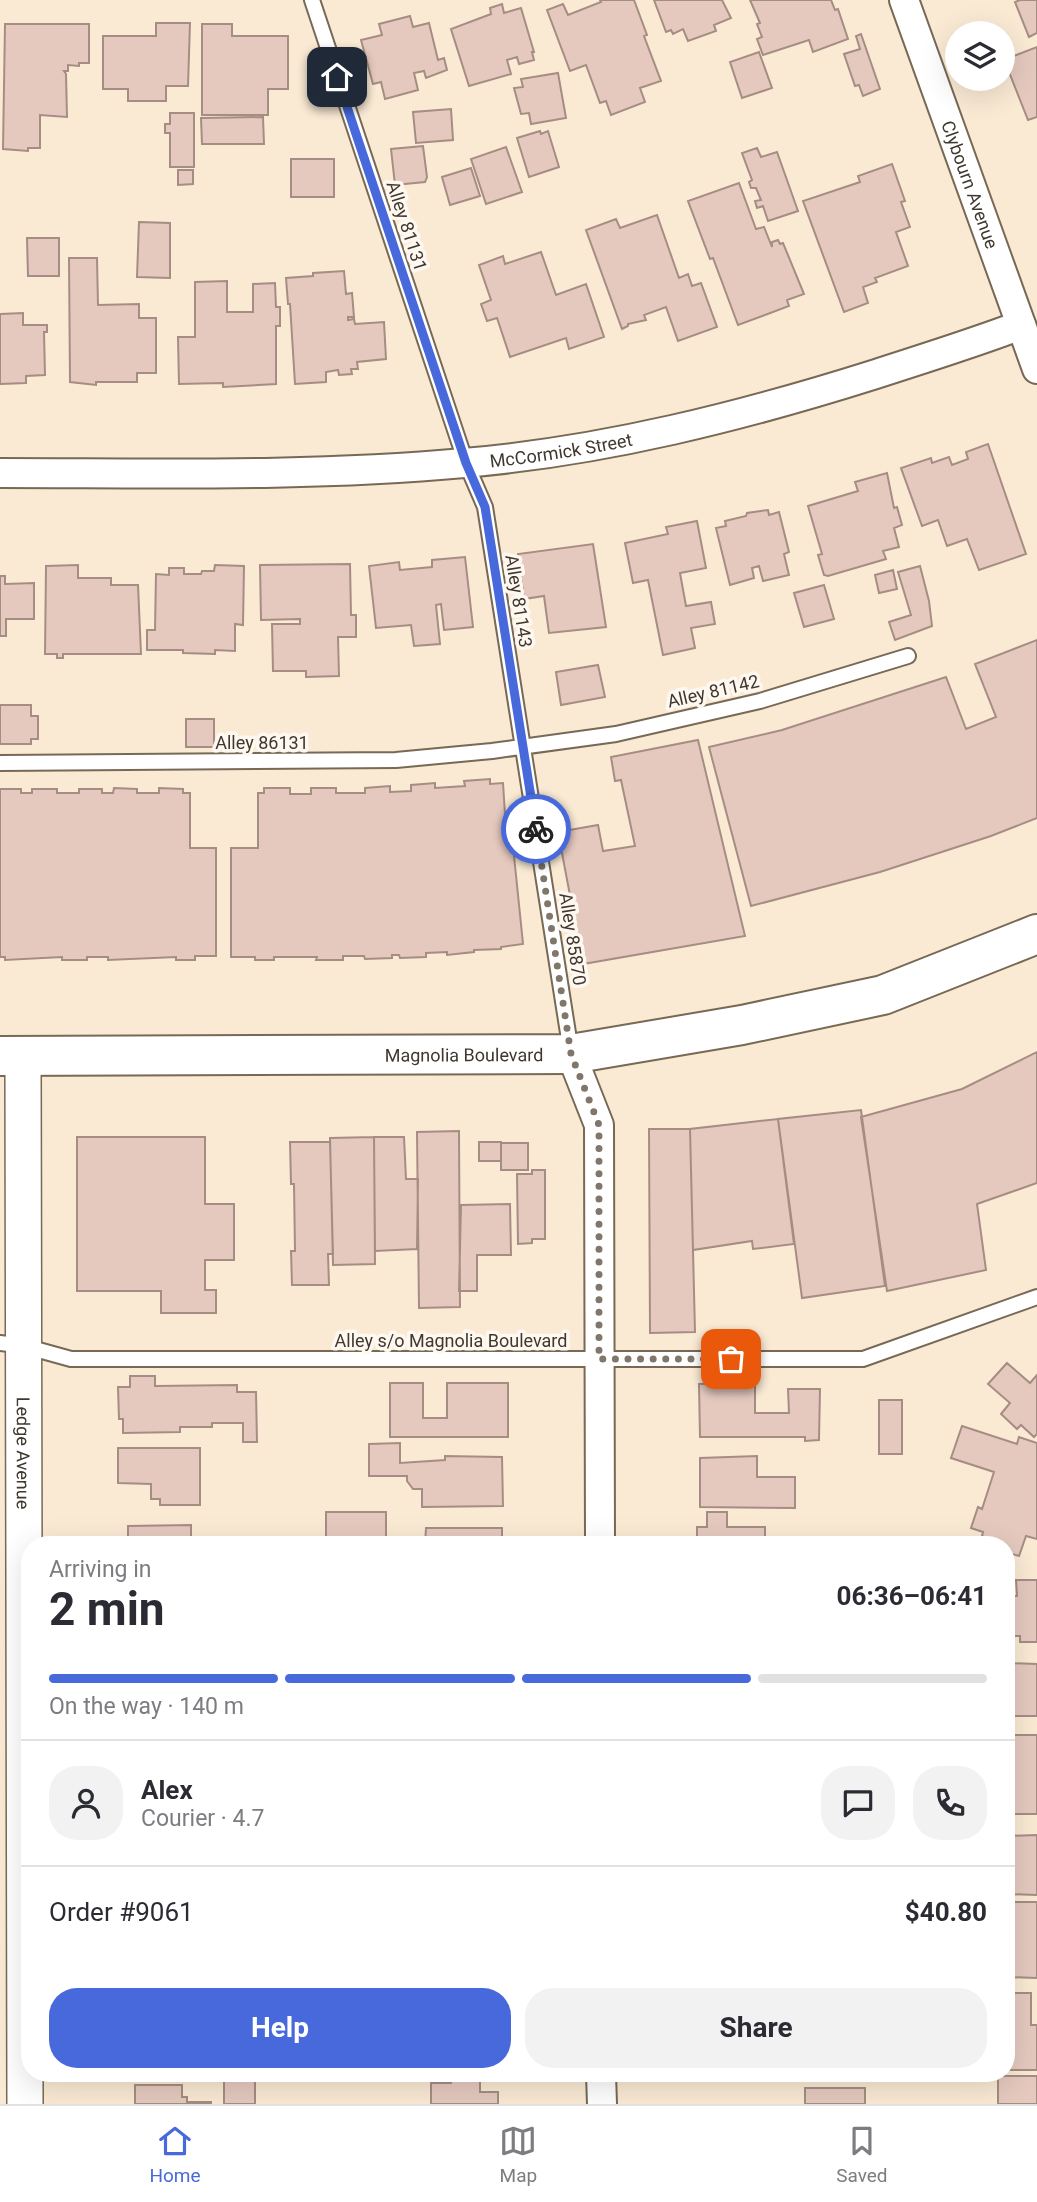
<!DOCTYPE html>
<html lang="en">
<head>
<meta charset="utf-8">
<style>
  body { margin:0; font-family:Roboto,sans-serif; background:#f2f2f3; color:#2b2b33; height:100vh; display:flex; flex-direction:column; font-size:26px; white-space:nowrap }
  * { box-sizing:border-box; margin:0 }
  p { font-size:23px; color:#7c7c81 }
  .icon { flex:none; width:38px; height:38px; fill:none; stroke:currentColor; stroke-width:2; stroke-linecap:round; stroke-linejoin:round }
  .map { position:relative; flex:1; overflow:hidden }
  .side { position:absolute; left:21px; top:1536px; width:994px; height:546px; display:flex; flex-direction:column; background:#fff; border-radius:28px; box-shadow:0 7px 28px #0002 }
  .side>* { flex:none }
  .controls { position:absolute; left:945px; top:21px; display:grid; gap:14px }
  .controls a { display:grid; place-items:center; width:70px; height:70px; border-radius:50%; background:#fff; box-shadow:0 7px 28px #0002; font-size:35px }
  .pin { position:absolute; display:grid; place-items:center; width:60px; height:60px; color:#fff; margin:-30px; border-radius:14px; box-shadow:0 4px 10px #0006 }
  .courier { position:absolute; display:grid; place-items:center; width:70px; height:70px; margin:-35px; border:5px solid #4769dc; border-radius:50%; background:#fff; color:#222; box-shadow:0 2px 9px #0007 }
  .summary em { font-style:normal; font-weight:700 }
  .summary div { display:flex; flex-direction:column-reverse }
  .summary { display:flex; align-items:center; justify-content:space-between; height:119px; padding:0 28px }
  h1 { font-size:46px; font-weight:700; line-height:52px }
  .bar { display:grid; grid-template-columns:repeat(4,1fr); gap:10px 7px; align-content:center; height:84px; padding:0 28px }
  .bar i { height:9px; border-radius:5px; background:#e1e1e2 }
  .bar .active { background:#4769dc }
  .bar p { grid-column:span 4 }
  .line { display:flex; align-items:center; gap:18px; padding:0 28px; border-top:2px solid #e1e1e2 }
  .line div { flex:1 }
  .round { display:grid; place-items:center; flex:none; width:74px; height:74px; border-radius:28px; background:#f2f2f3 }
  .action { display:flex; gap:14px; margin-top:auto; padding:14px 28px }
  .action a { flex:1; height:80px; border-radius:28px; background:#4769dc; color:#fff; font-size:28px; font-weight:700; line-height:80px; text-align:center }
  .action a+a { background:#f2f2f3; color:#2b2b33 }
  .tabs { display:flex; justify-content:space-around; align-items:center; height:98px; border-top:2px solid #e1e1e2; background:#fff; font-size:19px; color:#7c7c81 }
  .tabs a { display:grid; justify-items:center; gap:4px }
  .tabs .active { color:#4769dc }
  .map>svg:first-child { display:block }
  .building { fill:#e5c9bf; stroke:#a68d83; stroke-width:2 }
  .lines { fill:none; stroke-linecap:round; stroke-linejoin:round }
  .service-casing { stroke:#776955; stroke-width:18 }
  .minor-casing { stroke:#776955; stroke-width:32 }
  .tertiary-casing { stroke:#776955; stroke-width:38 }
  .secondary-casing { stroke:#776955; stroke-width:42 }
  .service { stroke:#fff; stroke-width:14 }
  .minor { stroke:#fff; stroke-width:28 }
  .tertiary { stroke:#fff; stroke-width:35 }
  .secondary { stroke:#fff; stroke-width:38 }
  .done { stroke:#807669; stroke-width:7; stroke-dasharray:0 12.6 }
  .route { stroke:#4769dc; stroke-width:9 }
  .labels { text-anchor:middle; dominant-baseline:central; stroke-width:7; stroke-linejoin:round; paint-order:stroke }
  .street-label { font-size:18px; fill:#3f382f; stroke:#fff8f0 }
</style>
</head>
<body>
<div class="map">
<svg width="1037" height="2104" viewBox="0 0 1037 2104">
  <rect width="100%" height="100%" fill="#faead4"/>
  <path class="building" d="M600 0H634L647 35 644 36 661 81 640 88 645 102 611 115 606 101 600 103 586 65 570 71 547 10 563 4 568 15 601 2Z
    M654 0H722L731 18 714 25 716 31 688 41 683 29 673 34 671 30 666 32Z
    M750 0H831L835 10 838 9 848 39 813 52 809 40 763 55 757 39 762 37 757 24 760 23Z
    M1020 0H1037V33L1029 37 1015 2Z
    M502 4 504 13 521 8 534 52H532L534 60 519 64 517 57 507 60 511 74 469 86 451 29 491 14 490 8Z
    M410 16 413 27 429 23 438 60 444 58 447 70 426 78 424 71 414 73 418 90 385 99 381 82 373 84 361 40 382 35 379 24Z
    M156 23H190L188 86H166V101H128V89H103V36H156Z
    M5 24H89V63H79V66L68 65V71H64L66 74 67 117 40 115V148H28V151L3 149Z
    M202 24H232V36H288V89H268V115H202Z
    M861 34 880 89 863 96 859 85 855 86 844 54 860 49 856 36Z
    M1037 47V117L1028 120 1005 62 1006 59Z
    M759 52 772 88 742 98 730 62Z
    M558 73 566 118 531 124 529 113 521 114 514 88 523 87 521 79Z
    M451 109 453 140 416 143 413 112Z
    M170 113H194V167H170V133H165V124H170Z
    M263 117 264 144H202L201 118Z
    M540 131 541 134 548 131 559 167 529 177 517 138Z
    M423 146 427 177 425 182 395 185 391 149Z
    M506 147 522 192 486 204 471 159Z
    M757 148 761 157 777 152 798 211 768 221 763 206 757 208 755 201 761 200 756 188H751L749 182 752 180 742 153Z
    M291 159H334V197H291Z
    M892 164 905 201 901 202 910 227 896 232 908 266 875 278 877 282 863 287 868 303 844 312 803 201 860 182 858 176Z
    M471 168 480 196 450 205 442 177Z
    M178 170H193V184L178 185Z
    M739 183 756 229 764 227 772 247V242L778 240 780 244 783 243 804 294 787 300 789 306 738 325 713 258 710 259 688 201Z
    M657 215 679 278 688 274 692 286 701 283 717 327 678 341 666 307 644 315 646 320 628 324V326L622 329 586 230 616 219 620 228Z
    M139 222 170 223V278L137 277Z
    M27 238H59V276H28Z
    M541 252 556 295 586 284 604 337 569 349 566 338 510 357 497 318 487 321 481 304 491 300 479 265 503 256 505 264Z
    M69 258H97L98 305 139 304V318H156V373H137V382H96V385L70 382Z
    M344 271 346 294 352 293 354 317H348V320L354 319 355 324 384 322 386 359 357 362 358 369H351L352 374 339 375 338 370 326 372V382L295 384 290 304H288L286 278 313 276V273Z
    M227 281V312H253V284L275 283 276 307H280V326H276V384L223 387V383L179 384 178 337H195V282Z
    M23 313V325H47V332H44L45 375 26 376V383L0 384V314Z
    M988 444 1026 554 979 570 967 539 947 546 938 520 922 526 901 468 931 458 932 463 949 457 952 465 968 459 966 452Z
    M887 473 894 508 897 507 902 525 894 528 899 547 883 551 886 559 828 576 824 575 818 555 822 554 808 506 858 491 855 482Z
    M768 510 769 515 779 512 789 552 784 554 789 575 763 581 759 566 752 568 754 578 730 585 716 528 726 526 725 521 746 516 747 513Z
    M697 521 706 568 680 573 686 606 711 602 715 624 691 628 695 648 663 655 648 580 633 583 625 543 668 534 666 527Z
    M593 544 606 627 549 633 544 596 524 599 518 554Z
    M465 557 473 627 444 630 441 604 436 605 440 644 414 646 411 625 376 628 369 566 399 562 400 570 432 567V560Z
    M350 564 351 615H356V637H338L339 676 306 677V671H273L272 624H300V619L261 620 260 565Z
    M78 565V578H111V585H138L141 654H63V658H57V654H45L46 566Z
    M215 565 244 566 243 625 235 624V651L215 650V654L183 653V650H147V630H155L156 574 169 575V568H184V574H201L202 571H214Z
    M920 566 929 601 932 626 895 640 889 622 911 615 898 572Z
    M893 570 897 589 879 593 875 575Z
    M0 576H5V584L34 583V619H6V636H0Z
    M824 585 834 619 804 627 794 593Z
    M1037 640V818L991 836 880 872 751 906 709 747 782 730 946 677 966 729 996 717 975 664Z
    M598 665 605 697 561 705 556 672Z
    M0 705H31V716H38V739H31V744H0Z
    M186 719H214V747H186Z
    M698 740 745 936 583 964 558 832 598 825 603 851 635 846 621 780 615 781 611 757Z
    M490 779V784L503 783 507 846H513L523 944 501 947V949L474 950V952L447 955V952L426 953V957L400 958 399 955H392V958L365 959 364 956H343V960H316L317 957H274V960H255V957H231V848H258V793H264V788H290V794H311V788H336V793H365V788L390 786V792L411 791V785L435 783V788L465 786 464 781Z
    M114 788 137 789V793H159V788L183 789V793H190V848H216V956H195V960H176V957L108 960V957H87V960H62V957L5 960V957H0V789H21V793H32V789H57V793H79V789H102V793H113Z
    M1037 1052V1183L977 1204 986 1270 887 1291 861 1117 962 1089Z
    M861 1110 885 1286 802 1298 778 1119Z
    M778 1119 794 1244 753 1249 752 1241 693 1250 690 1129Z
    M649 1129H690L695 1332 650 1333Z
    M459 1131 460 1307 419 1308 417 1132Z
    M77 1137H205V1204H234V1260H205V1290H216V1313H161V1291H77Z
    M374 1137 375 1264 333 1265 330 1138Z
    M374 1137H404L406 1179H418L417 1249 375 1251Z
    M290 1142H330L333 1254H328L329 1285H292L291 1251H295L294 1184H291Z
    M479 1142H501V1161H479Z
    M501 1143H528V1170H501Z
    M532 1170H545V1239H532V1243L518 1244 517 1174H532Z
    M510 1204 511 1255H477V1291H459L461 1205Z
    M1007 1363 1030 1383 1037 1375V1434L1034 1437 1021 1425 1017 1429 1001 1414 1010 1403 988 1384Z
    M130 1376H155V1386L237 1385V1392H256L257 1442H243V1423H212V1427H180V1432L123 1433V1419H119L118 1387H130Z
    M755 1382V1413H789L788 1389H820L819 1440 805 1441V1437H700L699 1384Z
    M390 1383H423V1418H447V1383H508V1437H390Z
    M879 1400H902V1454H879Z
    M962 1426 1017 1444 1019 1437 1037 1443V1539L1026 1536 1019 1556 1006 1552V1545H984L986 1538 982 1536 983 1532 971 1528 978 1507 982 1509 994 1472 951 1458Z
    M400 1443V1463L445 1460V1456L502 1457 503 1506 422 1507V1489H413L407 1481V1476H369V1444Z
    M118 1448H200V1505H160V1499H151V1484L118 1483Z
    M757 1456V1477H795V1508L700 1507V1458Z
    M326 1512H386V1540H326Z
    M707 1512H727V1527H765V1545H697V1527H707Z
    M191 1525V1540H228L229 1545H252H128V1526Z
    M426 1528H502V1545H425Z
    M1016 1580H1037V1642H1020V1636H1006V1596H1017Z
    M1006 1663 1037 1664V1716H1006Z
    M1006 1735H1037V1814H1006Z
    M1037 1835V1895L1006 1894V1836Z
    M1006 1902H1037V1978L1006 1977Z
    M1006 1993H1031V2025H1037V2070H1006Z
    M224 2074H255V2104H224Z
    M998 2076H1037V2104H998Z
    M480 2077V2092H498V2104H431V2083H451V2078Z
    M135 2085H182V2097H187V2102H211V2104H135Z
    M805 2088H865V2104H805Z"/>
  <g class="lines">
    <g class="service-casing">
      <path id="service" d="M312 0 466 463 485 507 571 1052
        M0 763 396 760 492 751 616 734 760 701 908 656
        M0 1343 24 1346 71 1359H863L1037 1297"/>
    </g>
    <g class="minor-casing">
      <g id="minor">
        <path id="s1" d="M904 0 1037 369"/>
        <path id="s2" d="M0 473C155 473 310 477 464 463 605 451 743 416 876 374 925 358 974 343 1021 325"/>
        <path d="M571 1054 599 1125 600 1545"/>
        <path d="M601 2074 602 2104"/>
      </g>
    </g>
    <g class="tertiary-casing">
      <g id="tertiary">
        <path id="s3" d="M23 1056 25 2104"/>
      </g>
    </g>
    <g class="secondary-casing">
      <g id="secondary">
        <path id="s4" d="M0 1056 571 1054 742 1025 883 995 1037 934"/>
      </g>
    </g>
    <use href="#service" class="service"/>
    <use href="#minor" class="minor"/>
    <use href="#tertiary" class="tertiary"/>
    <use href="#secondary" class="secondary"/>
  </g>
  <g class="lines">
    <path class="done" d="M536 829 571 1054 599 1125V1359H731"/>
    <path class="route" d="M337 77 466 463 485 507 536 829"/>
  </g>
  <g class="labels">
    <g class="street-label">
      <text stroke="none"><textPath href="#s1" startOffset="196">Clybourn Avenue</textPath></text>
      <text transform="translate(407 226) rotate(72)">Alley 81131</text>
      <text stroke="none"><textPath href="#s2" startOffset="562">McCormick Street</textPath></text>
      <text transform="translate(519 601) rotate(81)">Alley 81143</text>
      <text transform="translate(713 691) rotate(-13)">Alley 81142</text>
      <text x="262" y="742">Alley 86131</text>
      <text transform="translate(573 939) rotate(81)">Alley 85870</text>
      <text stroke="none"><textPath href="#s4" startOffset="464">Magnolia Boulevard</textPath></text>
      <text x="451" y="1340">Alley s/o Magnolia Boulevard</text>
      <text stroke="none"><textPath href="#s3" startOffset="397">Ledge Avenue</textPath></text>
    </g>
  </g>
</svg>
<div class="controls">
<a><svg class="icon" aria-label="layers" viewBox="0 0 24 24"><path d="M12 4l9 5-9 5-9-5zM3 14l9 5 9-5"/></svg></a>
</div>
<div class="pin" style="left:731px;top:1359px;background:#ea580c"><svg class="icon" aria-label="bag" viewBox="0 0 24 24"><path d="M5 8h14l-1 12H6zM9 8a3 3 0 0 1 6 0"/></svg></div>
<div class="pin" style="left:337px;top:77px;background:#1f2937"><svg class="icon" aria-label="home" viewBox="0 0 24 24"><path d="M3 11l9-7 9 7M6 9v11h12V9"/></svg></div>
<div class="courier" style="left:536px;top:829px"><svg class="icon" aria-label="bike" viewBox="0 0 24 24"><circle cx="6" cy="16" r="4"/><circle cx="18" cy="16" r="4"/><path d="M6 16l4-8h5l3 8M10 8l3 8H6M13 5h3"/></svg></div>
<section class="side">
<div class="summary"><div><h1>2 min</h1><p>Arriving in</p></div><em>06:36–06:41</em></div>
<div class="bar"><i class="active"></i><i class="active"></i><i class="active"></i><i></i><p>On the way · 140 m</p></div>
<div class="line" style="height:126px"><a class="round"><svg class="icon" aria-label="person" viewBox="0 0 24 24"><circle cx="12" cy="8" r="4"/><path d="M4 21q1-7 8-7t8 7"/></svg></a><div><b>Alex</b><p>Courier · 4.7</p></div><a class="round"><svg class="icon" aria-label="chat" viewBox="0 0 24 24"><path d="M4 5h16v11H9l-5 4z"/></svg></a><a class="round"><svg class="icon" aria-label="phone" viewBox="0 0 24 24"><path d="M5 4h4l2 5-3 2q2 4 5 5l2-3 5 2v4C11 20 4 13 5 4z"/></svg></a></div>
<div class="line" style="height:91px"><div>Order #9061</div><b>$40.80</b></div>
<div class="action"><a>Help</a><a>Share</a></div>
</section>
</div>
<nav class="tabs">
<a class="active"><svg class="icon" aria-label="home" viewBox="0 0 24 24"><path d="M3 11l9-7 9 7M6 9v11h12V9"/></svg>Home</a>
<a><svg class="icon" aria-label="map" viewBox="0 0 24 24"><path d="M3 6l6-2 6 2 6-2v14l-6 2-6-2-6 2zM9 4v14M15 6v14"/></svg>Map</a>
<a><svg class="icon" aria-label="saved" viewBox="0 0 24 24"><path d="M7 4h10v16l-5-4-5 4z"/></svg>Saved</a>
</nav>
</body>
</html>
